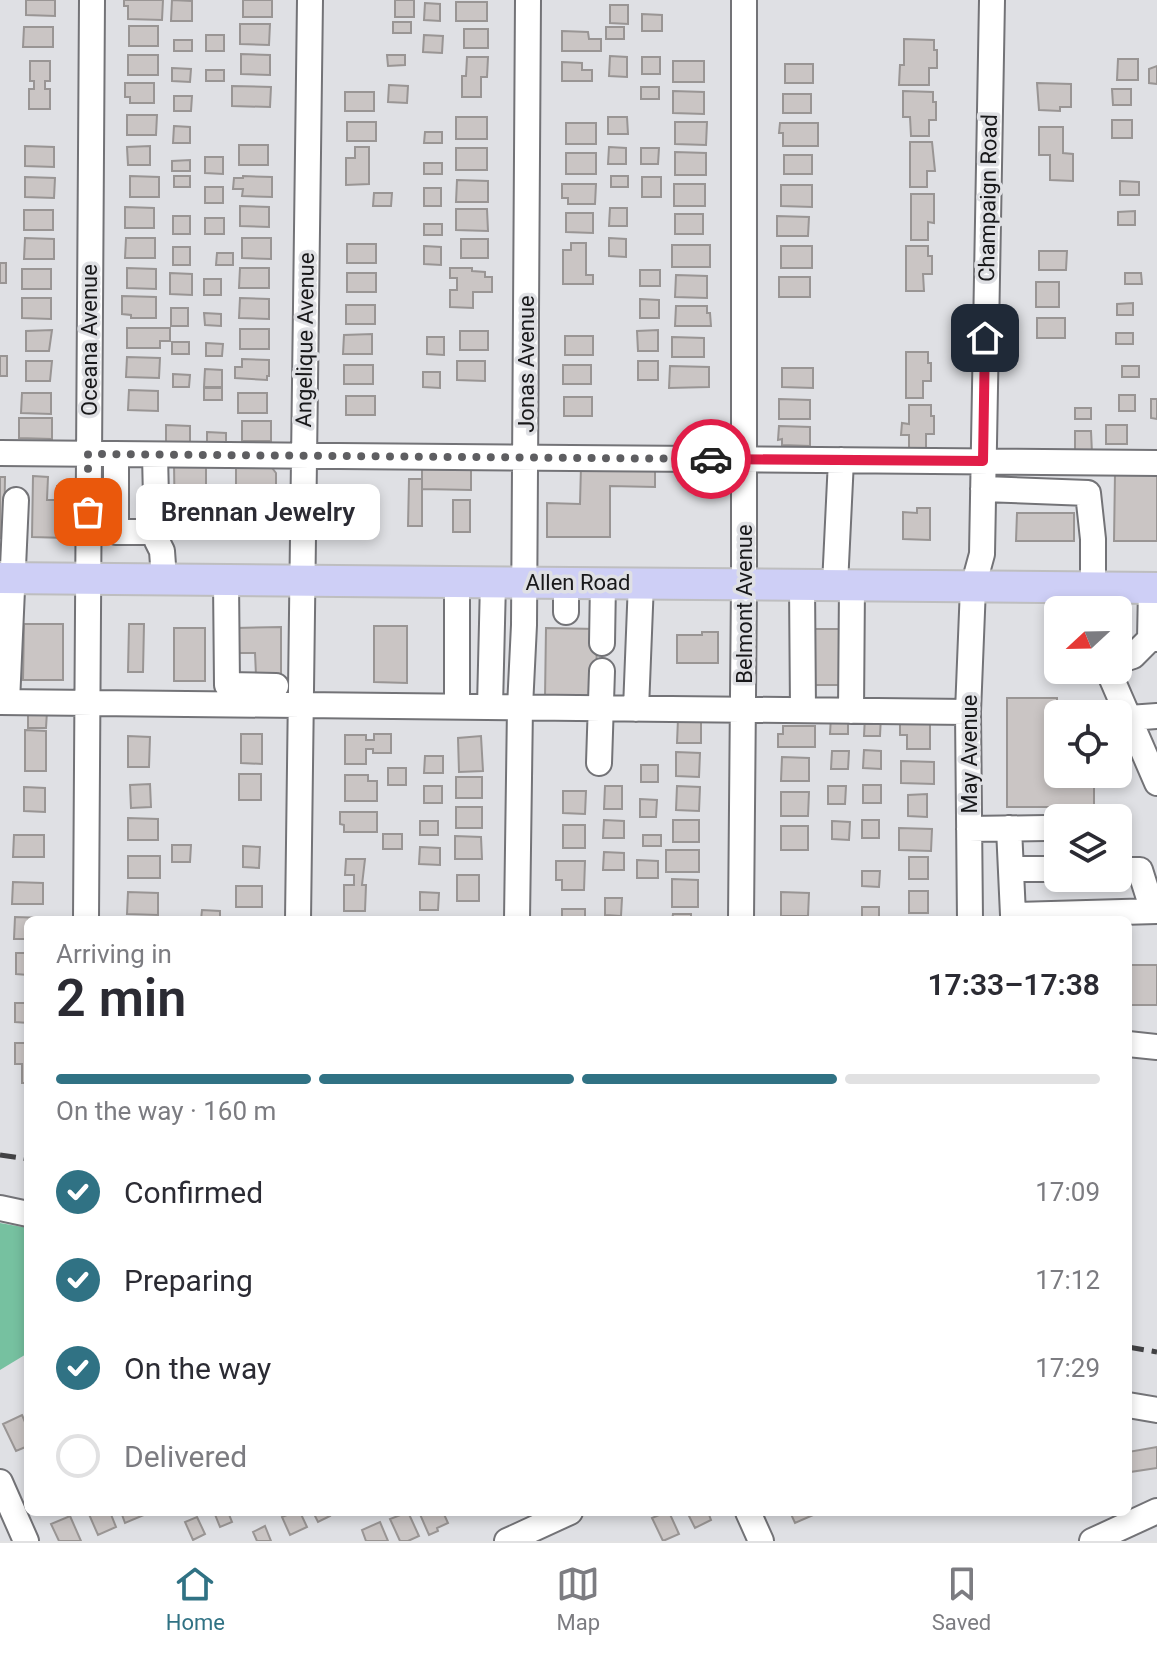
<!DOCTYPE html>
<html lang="en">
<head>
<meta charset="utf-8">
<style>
  body { margin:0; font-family:Roboto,sans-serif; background:#f2f2f3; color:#2b2b33; height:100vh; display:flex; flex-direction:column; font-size:30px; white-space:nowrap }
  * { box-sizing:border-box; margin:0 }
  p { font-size:26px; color:#7c7c81 }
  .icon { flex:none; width:44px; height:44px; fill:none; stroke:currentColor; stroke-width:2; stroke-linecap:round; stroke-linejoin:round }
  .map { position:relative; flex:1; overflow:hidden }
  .drawer { position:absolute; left:24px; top:916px; width:1108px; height:600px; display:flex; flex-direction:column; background:#fff; border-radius:12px; box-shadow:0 4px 12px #0003 }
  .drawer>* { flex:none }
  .needle { width:52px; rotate:248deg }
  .buttons { position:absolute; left:1044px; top:596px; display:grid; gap:16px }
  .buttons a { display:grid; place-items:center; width:88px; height:88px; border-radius:12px; background:#fff; box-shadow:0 4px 12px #0003; font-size:40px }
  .pin { position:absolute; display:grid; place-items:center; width:68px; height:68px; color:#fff; margin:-34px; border-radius:16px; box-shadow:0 4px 12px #0006 }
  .courier { position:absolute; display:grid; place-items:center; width:80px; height:80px; margin:-40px; border:6px solid #e11d48; border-radius:50%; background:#fff; color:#222; box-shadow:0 2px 10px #0007 }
  .bubble { position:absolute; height:56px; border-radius:12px; background:#fff; box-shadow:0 4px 12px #0003; font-size:26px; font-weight:600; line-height:56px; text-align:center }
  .head em { font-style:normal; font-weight:600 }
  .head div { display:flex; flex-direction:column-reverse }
  .head { display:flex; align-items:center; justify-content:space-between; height:136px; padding:0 32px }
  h1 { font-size:52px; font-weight:600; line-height:60px }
  .bar { display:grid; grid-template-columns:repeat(4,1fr); gap:12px 8px; align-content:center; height:96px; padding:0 32px }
  .bar i { height:10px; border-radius:6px; background:#e1e1e2 }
  .bar .current { background:#307284 }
  .bar p { grid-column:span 4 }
  ol { padding:0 32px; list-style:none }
  li { display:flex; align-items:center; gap:24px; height:88px }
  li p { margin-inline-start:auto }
  li .icon { padding:8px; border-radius:50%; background:#307284; color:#fff; stroke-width:4 }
  li:last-child { color:#7c7c81 }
  li i { width:44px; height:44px; border:4px solid #e1e1e2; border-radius:50% }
  .menu { display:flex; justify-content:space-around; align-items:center; height:112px; border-top:2px solid #e1e1e2; background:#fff; font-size:22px; color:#7c7c81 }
  .menu a { display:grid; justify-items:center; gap:4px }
  .menu .current { color:#307284 }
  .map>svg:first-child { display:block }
  .green { fill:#76c1a0 }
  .building { fill:#cac5c4; stroke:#999594; stroke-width:2 }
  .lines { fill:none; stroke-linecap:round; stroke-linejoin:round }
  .minor-casing { stroke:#737377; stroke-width:28 }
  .major-casing { stroke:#bebebf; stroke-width:34 }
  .minor { stroke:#fff; stroke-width:24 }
  .major { stroke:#cecff6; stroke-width:30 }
  .rail { stroke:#424244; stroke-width:5; stroke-dasharray:16 8; stroke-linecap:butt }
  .done { stroke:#5e5e61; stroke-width:8; stroke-dasharray:0 14.4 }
  .route { stroke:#e11d48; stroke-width:10 }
  .labels { text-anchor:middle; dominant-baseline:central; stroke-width:7; stroke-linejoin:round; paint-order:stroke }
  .street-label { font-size:22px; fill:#18181a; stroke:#dfe0e4 }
</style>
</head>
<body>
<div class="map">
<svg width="1157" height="1541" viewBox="0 0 1157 1541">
  <rect width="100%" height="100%" fill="#dfe0e4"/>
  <path class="green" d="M0 1223 28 1228V1353L0 1370Z"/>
  <path class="building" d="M26 0H55V16L26 15Z
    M124 0H163L162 20 128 19V6H124Z
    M172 0 192 1V21H171Z
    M243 0H272V17H243Z
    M395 0H414V17H395Z
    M456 2H487V21H456Z
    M425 3 440 4V21L424 20Z
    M610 5H628V24L610 23Z
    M642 14 662 15V31H642Z
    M393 22H411V33H393Z
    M240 24H270L269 45 240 44Z
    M129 26H158V46H129Z
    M24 27H53V47H23Z
    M606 27H624V39H606Z
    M464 29H488V48H464Z
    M562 31 588 32 589 39H601V51H562Z
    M206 35H224V51H206Z
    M424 35 443 36 442 53 423 52Z
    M904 39 934 40V50H937V68H929V85H899L900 65H904Z
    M174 40H192V51H174Z
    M241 54 270 55V75L241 74Z
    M128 55H158V75H128Z
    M387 55H405V65L388 66Z
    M610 56 627 57V77L609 76Z
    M467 57H488L487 77H481V97H462V76H466Z
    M642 57H660V74H642Z
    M1118 59H1138V80H1117Z
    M30 61H50V81H45V89H50V109H29V89H34V81H30Z
    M673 61H704V82H673Z
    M562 62 582 63V70H592V81H562Z
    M785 64H813V83H785Z
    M1157 66V84L1149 83V69Z
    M172 68 191 69 190 82 172 81Z
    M206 70H224V81H206Z
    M125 83H154V103H130V97H125Z
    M1037 83 1071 84V107H1060V111L1039 110Z
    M389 85 408 86 407 103 388 102Z
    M232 86 271 87 270 107 232 106Z
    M641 87H659V99H641Z
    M1112 89H1131V105H1113Z
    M673 91 704 92V114L673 113Z
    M903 91 933 92V102H936V120H929V136H911L910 117H903Z
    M345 92H374V111H345Z
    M783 94H811V113H783Z
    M174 96H192L191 111H174Z
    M127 115H157L156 135H127Z
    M456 117H487V139H456Z
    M608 117H627L628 134H608Z
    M1112 120H1132V138H1112Z
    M347 122H376V141H347Z
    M675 122H707L706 145 675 144Z
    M566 123H596V144H566Z
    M780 123H818V146H783V133H779Z
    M174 126 190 127V143H173Z
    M1039 127H1063V153L1073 154V181L1050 180V155H1039Z
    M425 132H442V143H424Z
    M910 142H932L935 171H927V187H910Z
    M239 145H268V165H239Z
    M25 146 54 147V167L25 166Z
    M150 146V165H128L127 147Z
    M355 147H369V184L346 185V158H355Z
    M609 147 626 148V164H608Z
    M456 148H487V170H456Z
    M641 148H659L658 164H641Z
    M675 152 706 153V175H675Z
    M566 153H596V174H566Z
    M784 155H812V174H784Z
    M205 157H223V174L205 173Z
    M190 160V171H172V161Z
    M424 163H442V174H424Z
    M130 176 159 177V197H130Z
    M174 176H190V187H174Z
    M243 176 272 177V197L242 196 243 189H233L234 178H243Z
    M611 176H628V187H611Z
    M25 177 55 178 54 198 25 197Z
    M642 177H661V197H642Z
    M457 180 488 181V202H456Z
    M1120 181 1139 182V195H1120Z
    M562 184H596L595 204H568V198H562Z
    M674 184H705V206H674Z
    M781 185H812V207L781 206Z
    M205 187H223V203H205Z
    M424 188H441V206H424Z
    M374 193H392L391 206H373Z
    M911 194H934V223L928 222V240H911Z
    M240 206 269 207V227L240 226Z
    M125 207 154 208V228H125Z
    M610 208H627V226H609Z
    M456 209H487L488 231 456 230Z
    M24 210H53V230H24Z
    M1135 211V225H1118V212Z
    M566 213H593V233L566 232Z
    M675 214H703V234H675Z
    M173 216H190V234H173Z
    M777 216 809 217 808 236H777Z
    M205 218H224V234H205Z
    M424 224H442V235H424Z
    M25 238 54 239V259H24Z
    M126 238H155V258H125Z
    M242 238H271V259L242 258Z
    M609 238 626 239V257L609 256Z
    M461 239H488V258H461Z
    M571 243H586V275H593V284H563V250H571Z
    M347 244H376V263H347Z
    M672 245H710V267H672Z
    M424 246 441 247V265L424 264Z
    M781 246H812V268H781Z
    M906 246H928V256H932V274H923L924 291H906Z
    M173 247H190V265H173Z
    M1039 251H1067L1066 270H1039Z
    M217 253H233V265H216Z
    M0 263H6V283H0Z
    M127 268 156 269V289L127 288Z
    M240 268H269V288H239Z
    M450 268H472V271L485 272V277H492V292H473V308L450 307V290H457V278H450Z
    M22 269H51V289H22Z
    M640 270H660V286H640Z
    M170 273 192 274V295L170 294Z
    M347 273H376V292H347Z
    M1125 273H1141L1142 284H1125Z
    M676 275 707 276V298L675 297Z
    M779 277H810V297H779Z
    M204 279H221V295H204Z
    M1036 282H1059V307H1036Z
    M122 296 156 297V318H131V315L122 314Z
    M22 298H51V319L22 318Z
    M240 298 269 299V319L239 318Z
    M640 299 659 300V318H640Z
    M1133 303V315H1117V304Z
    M346 305H375V324H346Z
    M676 306H707V313H710L711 326H675Z
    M171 308H188V326H171Z
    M204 313 221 314V326L205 325Z
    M1037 318H1065V338H1037Z
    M127 328H170V341H160V348H127Z
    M240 329H269V349H240Z
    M52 330 49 351H26V331Z
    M658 330V351H638L637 331Z
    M460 331H488V350H460Z
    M1116 333H1133V344H1116Z
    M372 334V354H343L344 335Z
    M565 336H593V355H565Z
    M427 337H444V355L427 354Z
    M672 337 704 338V357H672Z
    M172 342H189V354H172Z
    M206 343 223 344 222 356H206Z
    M906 352H928V363H931V381H923V398H906Z
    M0 356H7V376H0Z
    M127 357 160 358 159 378 126 377Z
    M242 359 269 360V376H267V380L235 378V367H242Z
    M26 361H52L50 381H26Z
    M457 361H485V381L457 380Z
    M638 361H658V380H638Z
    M344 365H373V384H344Z
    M563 365H591V384H563Z
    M670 366 709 367V387L669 388Z
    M1122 366H1139V377H1122Z
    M782 368H813V388L782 387Z
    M205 369 222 370V387H204Z
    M423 372H440V388L423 387Z
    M173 374 190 375 189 387H173Z
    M204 388H222V400H204Z
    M129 390 158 391V411L128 410Z
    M22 393H51V414L21 413Z
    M238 393H267V413H238Z
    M1119 395H1135V411H1119Z
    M346 396H375V415H346Z
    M564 397H592V416H564Z
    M779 399 810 400V419H779Z
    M1151 399H1157V419L1151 418Z
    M909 405H931V416H934V434H926V452H909V435H901L902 423 909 424Z
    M1075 408H1091V419H1075Z
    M19 418H52V439L19 438Z
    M242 421H271V441H242Z
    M166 425 190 426V446H166Z
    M1106 425H1127V444H1106Z
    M779 426 810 427V446L782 445V439L778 440Z
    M1075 431H1091L1092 453H1075Z
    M207 432 226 433V448H207Z
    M206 462V534H175L174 463Z
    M236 464H269L276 473V510L236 509Z
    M422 465 471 466V490L422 489Z
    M581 466H655V487L610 486V537H547V503L580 504Z
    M1115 473H1157V541H1114Z
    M33 476 48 477 47 500H57V486H67V538L32 537Z
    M0 477H5L4 538H0Z
    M409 479H422V526H408Z
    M453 500H470V532H453Z
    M917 508H930V540L903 539V512L917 513Z
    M1017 513H1074V541H1016Z
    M259 515 281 516V533H259Z
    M24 624H63V680H23Z
    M129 624H144L143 672H128Z
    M374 626H407V683L374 682Z
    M281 627V675H256L255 653H236V628Z
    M174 628H205V681H174Z
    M546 628 597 629 596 698H545Z
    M812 629H839V685H812Z
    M702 632H718V663H677V635H702Z
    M1007 698H1057L1058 774H1094V807H1007Z
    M28 711H47L46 728H28Z
    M831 716H848V734H830Z
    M865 716H881L880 736H864Z
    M678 719 701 720V743H677Z
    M900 724H930V749H907V735H900Z
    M783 726H815V747H778V734H783Z
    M25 730 46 731V771H25Z
    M241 734H262V764L241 763Z
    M374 734H391V753H373V749H366V764H345V735H366V740H374Z
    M128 736 150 737 149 767H128Z
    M481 736 483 771 459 772 458 738Z
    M864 750 881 751V769L863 768Z
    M832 751H849L848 769H831Z
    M676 752 700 753 699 777 676 776Z
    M425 756H443V773H424Z
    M782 757 809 758V781H781Z
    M901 761 934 762V784L901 783Z
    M641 765H658V782H641Z
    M388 768H406V785H388Z
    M239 774H261V800H239Z
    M345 775H368V781H377V801H345Z
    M456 777H482V798H456Z
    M150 784 151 807 131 808 130 785Z
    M863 785H881V803H863Z
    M424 786H442V803H424Z
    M605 786H622V809H604Z
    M677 786 700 787 699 811 676 810Z
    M828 786H846L845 804H828Z
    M24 787 45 788V812L24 811Z
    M563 791H586L585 814 563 813Z
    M781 792H809L808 816H781Z
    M927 794V817L908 816V795Z
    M640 799 657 800 656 817H640Z
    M456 807H482V828H456Z
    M340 812H377V832H344V825L340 824Z
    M128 818 158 819V840H128Z
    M604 820 624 821V838H603Z
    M673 820H699V842H673Z
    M862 820H879V838H862Z
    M420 821H438V835H420Z
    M832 821 850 822 849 840 832 839Z
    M563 825H585V848H563Z
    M781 826H808V850H781Z
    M899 828 932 829 931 851 899 850Z
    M383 834H402V849H383Z
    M14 835H44V857H13Z
    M643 835H661V846H643Z
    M455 836 481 837 482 859H455Z
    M172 845H191L190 862H172Z
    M243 846 260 847 259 868 243 867Z
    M420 847 440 848V865L419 864Z
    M666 850H699V872H666Z
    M604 852 624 853V870H603Z
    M128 856H160V878H128Z
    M909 857H928V879H909Z
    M346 859H365L362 885H366L365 911H344V885H354V875H345Z
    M637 860 658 861V878H637Z
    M556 861H585L584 890H562V880H556Z
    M862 871H880L879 887 862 886Z
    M457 875H479V901H457Z
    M672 879 698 880V907H672Z
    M13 882 43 883V904H12Z
    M236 886H262V907H236Z
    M909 891H928V913H909Z
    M128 892 158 893V915L127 914Z
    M420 892 439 893 438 910H420Z
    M781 892 809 893 808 916H781Z
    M605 898H622L621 916 605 915Z
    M862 907H879V918H862Z
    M562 909H585V920H562Z
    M202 910 220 911V920H201Z
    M673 914H691V920H672Z
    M15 917 45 918V920H28V939H14Z
    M16 953H28V975L16 974Z
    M1128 965H1157V1005H1128Z
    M15 1003H28V1023L15 1022Z
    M15 1043H28V1083H22V1064H15Z
    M22 1415 28 1429V1446L16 1451 3 1424Z
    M1157 1447V1468L1130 1472 1128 1452Z
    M88 1512H110L116 1527 98 1535Z
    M121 1512H143L144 1515 125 1523Z
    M214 1512H228L232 1522 220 1527Z
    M294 1512H300L307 1527 290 1535 282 1517Z
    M313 1512H328L330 1516 318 1522Z
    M408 1512 419 1536 408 1541H400L390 1519Z
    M419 1512H443L448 1523 437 1528 438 1531 429 1535Z
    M666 1512H669L679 1534 663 1541 652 1518Z
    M687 1512H708L711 1520 695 1528Z
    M790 1512H820L795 1523Z
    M70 1516 81 1541H59L51 1524Z
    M197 1517 205 1534 193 1540 185 1522Z
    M380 1522 388 1541H366L362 1530Z
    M265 1526 271 1541H257L253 1532Z"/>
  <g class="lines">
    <g class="minor-casing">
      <path id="minor" d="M0 453 1157 463
        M116 454V532H157
        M155 455 157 541 162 551 164 579
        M983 489 1088 493 1093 539V588
        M226 581 227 685 276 686
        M457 582V706
        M566 582V612
        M802 585 803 710
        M835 585 841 460
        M1072 588 1082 610
        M1150 639 1151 588
        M602 643 603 582
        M1118 661 1133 656 1150 639H1157
        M1108 670 1157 783
        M0 702 968 712
        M7 702 16 500
        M490 706 493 582
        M636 709 641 582
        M851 711 852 585
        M1129 718 1157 716
        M599 763 602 671
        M1009 828 1013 915 1157 911
        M969 829 1046 828
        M1011 869H1058
        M1118 870H1140L1153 911
        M86 920 92 0
        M298 920 310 0
        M517 920 520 707 524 625 528 0
        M741 920 744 583V0
        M970 920 968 712 973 587 982 554 992 0
        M1128 1044 1157 1047
        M0 1208 28 1214
        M1128 1405 1157 1410
        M0 1482 26 1541
        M748 1512 761 1541
        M507 1541 570 1512
        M1092 1541 1157 1511"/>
    </g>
    <g class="major-casing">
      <path id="major" d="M0 578 1157 588"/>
    </g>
    <use href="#minor" class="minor"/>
    <use href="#major" class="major"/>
    <path class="rail" d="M0 1155 28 1159
      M1128 1347 1157 1352"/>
  </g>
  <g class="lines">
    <path class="done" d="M88 512V454L711 459"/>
    <path class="route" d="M711 459 983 461 985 338"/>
  </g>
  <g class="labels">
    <g class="street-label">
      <text transform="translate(988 198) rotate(-89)">Champaign Road</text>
      <text transform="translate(89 340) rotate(-90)">Oceana Avenue</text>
      <text transform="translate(305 340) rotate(-89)">Angelique Avenue</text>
      <text transform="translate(526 364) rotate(-90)">Jonas Avenue</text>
      <text x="578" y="582">Allen Road</text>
      <text transform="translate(744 604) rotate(-90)">Belmont Avenue</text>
      <text transform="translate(969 754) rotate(-90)">May Avenue</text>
    </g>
  </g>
</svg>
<div class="buttons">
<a><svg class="needle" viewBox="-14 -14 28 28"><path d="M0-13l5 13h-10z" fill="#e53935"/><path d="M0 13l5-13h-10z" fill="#7c7c81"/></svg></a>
<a><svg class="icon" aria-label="locate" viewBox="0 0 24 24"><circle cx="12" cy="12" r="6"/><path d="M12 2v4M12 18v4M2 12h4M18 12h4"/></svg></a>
<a><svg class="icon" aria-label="layers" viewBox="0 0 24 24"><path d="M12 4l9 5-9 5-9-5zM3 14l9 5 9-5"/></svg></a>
</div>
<div class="pin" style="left:88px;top:512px;background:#ea580c"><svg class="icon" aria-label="bag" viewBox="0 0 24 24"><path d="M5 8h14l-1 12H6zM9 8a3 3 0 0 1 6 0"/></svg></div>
<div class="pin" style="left:985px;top:338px;background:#1f2937"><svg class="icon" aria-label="home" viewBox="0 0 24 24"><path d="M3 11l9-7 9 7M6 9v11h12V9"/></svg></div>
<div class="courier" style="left:711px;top:459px"><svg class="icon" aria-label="car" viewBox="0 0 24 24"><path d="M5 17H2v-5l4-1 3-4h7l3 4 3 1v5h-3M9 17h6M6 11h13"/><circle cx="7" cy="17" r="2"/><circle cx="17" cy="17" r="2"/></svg></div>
<div class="bubble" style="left:136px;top:484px;width:244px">Brennan Jewelry</div>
<section class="drawer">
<div class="head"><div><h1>2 min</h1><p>Arriving in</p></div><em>17:33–17:38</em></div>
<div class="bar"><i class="current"></i><i class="current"></i><i class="current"></i><i></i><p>On the way · 160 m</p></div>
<ol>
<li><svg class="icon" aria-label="check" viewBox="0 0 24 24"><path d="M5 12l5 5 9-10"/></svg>Confirmed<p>17:09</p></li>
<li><svg class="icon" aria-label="check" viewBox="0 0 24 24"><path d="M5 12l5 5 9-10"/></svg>Preparing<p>17:12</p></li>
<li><svg class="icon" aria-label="check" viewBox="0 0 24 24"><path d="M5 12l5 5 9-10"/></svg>On the way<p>17:29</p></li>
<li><i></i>Delivered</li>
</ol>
</section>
</div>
<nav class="menu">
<a class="current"><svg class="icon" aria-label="home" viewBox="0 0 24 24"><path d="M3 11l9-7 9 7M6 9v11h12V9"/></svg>Home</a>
<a><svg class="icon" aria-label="map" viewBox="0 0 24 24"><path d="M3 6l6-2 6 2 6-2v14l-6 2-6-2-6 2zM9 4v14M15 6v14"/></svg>Map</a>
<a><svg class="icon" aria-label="saved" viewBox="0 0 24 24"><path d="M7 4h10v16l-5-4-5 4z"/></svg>Saved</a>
</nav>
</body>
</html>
